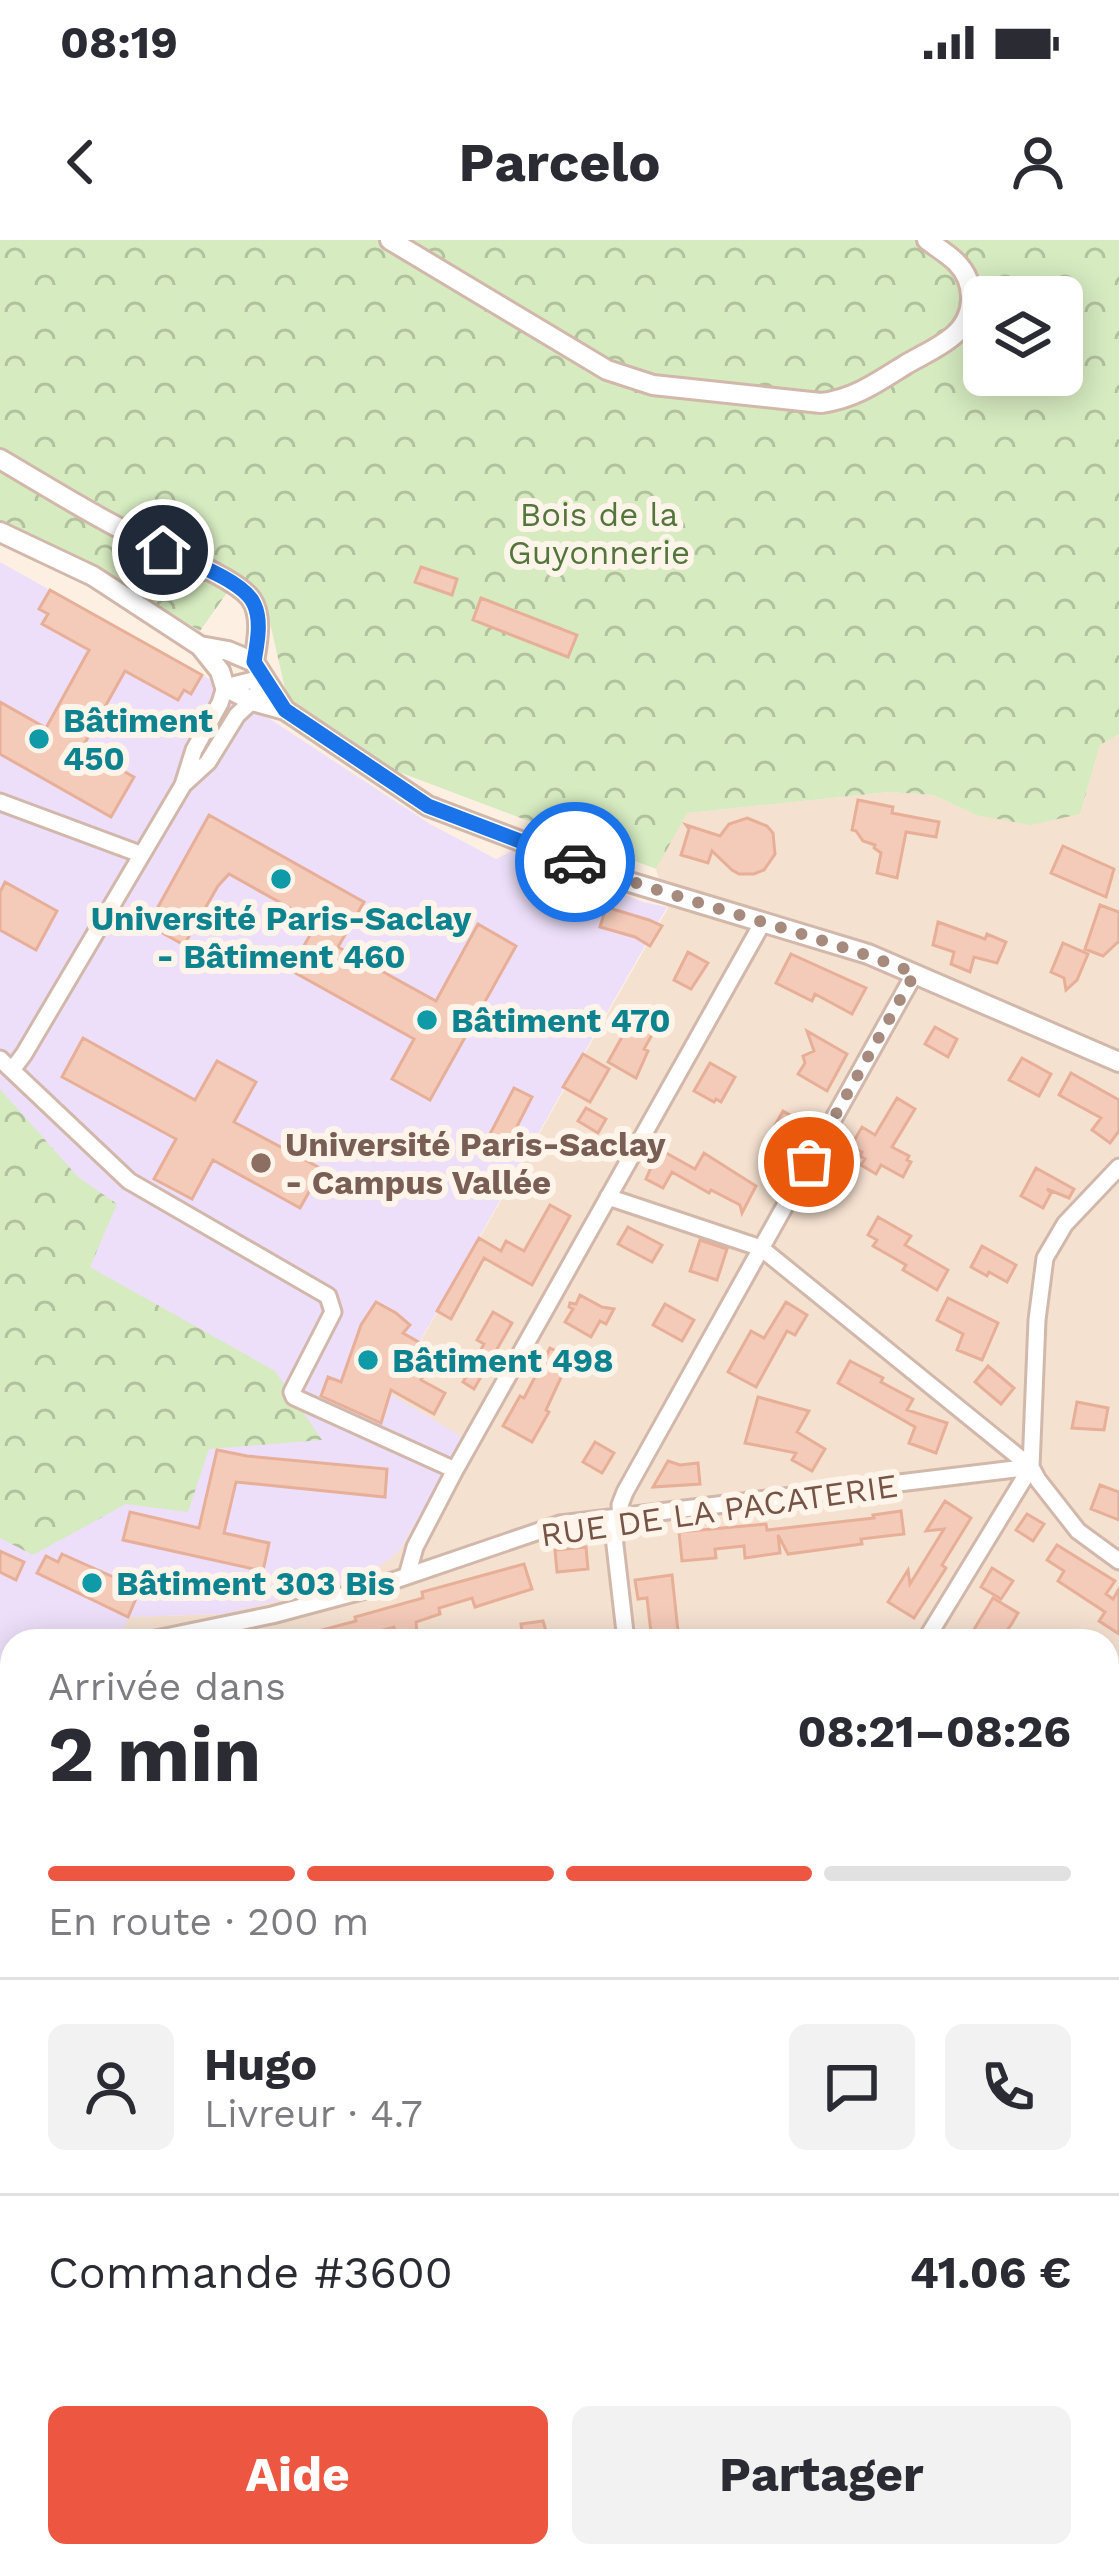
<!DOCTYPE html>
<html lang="fr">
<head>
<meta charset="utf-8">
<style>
  body { margin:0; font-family:"Work Sans",sans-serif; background:#f2f2f3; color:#2b2b33; height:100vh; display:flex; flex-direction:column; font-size:45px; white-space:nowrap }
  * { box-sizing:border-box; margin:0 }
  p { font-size:39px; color:#7c7c81 }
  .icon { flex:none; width:66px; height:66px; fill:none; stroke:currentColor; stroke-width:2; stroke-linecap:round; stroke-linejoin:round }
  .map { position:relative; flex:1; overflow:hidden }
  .panel { position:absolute; left:0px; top:1389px; width:1119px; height:939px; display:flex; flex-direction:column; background:#fff; border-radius:36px 36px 0 0; box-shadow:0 6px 30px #0003 }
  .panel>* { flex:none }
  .buttons { position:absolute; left:963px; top:36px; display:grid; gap:24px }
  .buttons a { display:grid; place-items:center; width:120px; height:120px; border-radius:18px; background:#fff; box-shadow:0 6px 30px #0003; font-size:60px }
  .pin { position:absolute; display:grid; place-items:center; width:102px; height:102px; color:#fff; margin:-51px; border:6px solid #fff; border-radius:50%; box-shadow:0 3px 12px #0007 }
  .courier { position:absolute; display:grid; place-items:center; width:120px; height:120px; margin:-60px; border:9px solid #1a73e8; border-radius:50%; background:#fff; color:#222; box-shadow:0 3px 15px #0007 }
  .overview em { font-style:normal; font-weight:700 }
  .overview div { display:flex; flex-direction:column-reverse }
  .overview { display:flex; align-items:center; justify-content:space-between; height:204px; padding:0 48px }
  h1 { font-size:78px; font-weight:700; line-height:90px }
  .bar { display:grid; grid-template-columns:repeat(4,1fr); gap:18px 12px; align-content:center; height:144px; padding:0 48px }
  .bar i { height:15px; border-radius:9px; background:#e1e1e2 }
  .bar .on { background:#ed5742 }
  .bar p { grid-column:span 4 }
  .line { display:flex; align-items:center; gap:30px; padding:0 48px; border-top:3px solid #e1e1e2 }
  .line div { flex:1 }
  .round { display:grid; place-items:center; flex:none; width:126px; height:126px; border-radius:18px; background:#f2f2f3 }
  .button { display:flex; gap:24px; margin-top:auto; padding:24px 48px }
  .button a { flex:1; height:138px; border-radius:18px; background:#ed5742; color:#fff; font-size:48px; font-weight:700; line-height:138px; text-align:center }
  .button a+a { background:#f2f2f3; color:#2b2b33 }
  .status { display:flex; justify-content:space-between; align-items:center; height:84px; padding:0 60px; background:#fff; direction:ltr }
  .status svg { height:33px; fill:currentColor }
  header { display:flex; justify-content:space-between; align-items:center; height:156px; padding:0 48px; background:#fff; font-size:54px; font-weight:700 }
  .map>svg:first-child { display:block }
  .residential { fill:#f5e1d0 }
  .education { fill:#eddff9 }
  .grass { fill:url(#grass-dots) }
  .forest { fill:url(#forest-crowns); fill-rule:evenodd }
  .garden { fill:#d6ebc0 }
  .water { fill:url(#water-ripples); stroke:#9cd6da; stroke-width:3 }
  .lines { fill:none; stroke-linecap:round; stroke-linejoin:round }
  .river { stroke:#b6e5e7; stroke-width:33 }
  .building { fill:#f4cab9; stroke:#e7af98; stroke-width:3 }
  .minor-casing { stroke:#d1b8ab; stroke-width:21 }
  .tertiary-casing { stroke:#d1b8ab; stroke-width:24 }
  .secondary-casing { stroke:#d4b7a8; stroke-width:27 }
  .minor { stroke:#fff; stroke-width:15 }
  .tertiary { stroke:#fff; stroke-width:18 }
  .secondary { stroke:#fff; stroke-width:21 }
  .rail-casing { stroke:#b1a1c7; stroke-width:10 }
  .rail { stroke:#fff4e9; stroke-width:6; stroke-dasharray:18; stroke-linecap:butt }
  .done { stroke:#a58a7d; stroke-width:12; stroke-dasharray:0 21.6 }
  .route { stroke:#1a73e8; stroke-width:15 }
  .culture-dot { fill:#0f9aa8; stroke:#fff4e9; stroke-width:4.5 }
  .education-dot { fill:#8d6e63; stroke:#fff4e9; stroke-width:4.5 }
  .labels { text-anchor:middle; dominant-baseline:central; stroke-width:12; stroke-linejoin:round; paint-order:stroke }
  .park-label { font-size:33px; fill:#53763c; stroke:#fff4e9 }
  .culture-label { font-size:33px; font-weight:bold; fill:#0d838f; stroke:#fff4e9; text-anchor:start }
  .education-label { font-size:33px; font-weight:bold; fill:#785e54; stroke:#fff4e9; text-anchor:start }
  .street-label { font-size:33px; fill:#765347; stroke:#fff4e9 }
</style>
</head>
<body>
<div class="status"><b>08:19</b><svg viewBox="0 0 49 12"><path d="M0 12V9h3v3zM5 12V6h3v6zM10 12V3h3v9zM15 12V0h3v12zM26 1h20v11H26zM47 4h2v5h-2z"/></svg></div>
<header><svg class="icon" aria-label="back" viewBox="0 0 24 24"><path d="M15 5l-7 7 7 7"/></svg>Parcelo<svg class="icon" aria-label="person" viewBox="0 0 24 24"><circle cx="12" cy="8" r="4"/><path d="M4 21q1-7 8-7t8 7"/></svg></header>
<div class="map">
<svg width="1119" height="2327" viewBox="0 0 1119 2327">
  <defs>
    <pattern id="grass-dots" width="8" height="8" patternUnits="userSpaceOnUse" patternTransform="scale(3)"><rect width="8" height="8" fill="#d6ebc0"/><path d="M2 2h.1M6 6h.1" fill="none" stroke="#b2c19e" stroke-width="1.8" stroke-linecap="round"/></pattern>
    <pattern id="forest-crowns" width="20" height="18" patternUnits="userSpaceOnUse" patternTransform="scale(3)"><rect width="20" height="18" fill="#d6ebc0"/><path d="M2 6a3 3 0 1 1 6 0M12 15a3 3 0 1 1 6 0" fill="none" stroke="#b2c19e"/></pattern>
    <pattern id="water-ripples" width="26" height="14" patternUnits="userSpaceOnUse" patternTransform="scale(3)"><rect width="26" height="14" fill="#b6e5e7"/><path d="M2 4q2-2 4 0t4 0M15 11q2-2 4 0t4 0" fill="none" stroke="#99bcbd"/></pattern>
  </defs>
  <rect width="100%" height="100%" fill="#fdf0e2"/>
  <path class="residential" d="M1119 494V1481L1107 1493V1401H119L128 1377 223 1374 399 1311 463 1198 390 1155 668 668 656 629 686 573 889 552 933 555 976 575 1080 574 1100 505Z
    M0 1481 12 1484V2200H8L0 2199Z
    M1119 1537V2327H0V2239H12V2316H1107V1549Z"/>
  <path class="education" d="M0 322 209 439 430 584 496 619 512 611 643 662 667 667 390 1154 464 1198 399 1311 367 1337 327 1349 223 1374 129 1377 119 1401H12V1484L0 1481Z"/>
  <path class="grass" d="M1112 2097 1119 2100V2327H1092L1076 2316H1107V2104Z"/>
  <path class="forest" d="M0 0H1119V494L1100 505 1080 574 1031 585 976 575 933 555 889 552 687 573 656 629 391 529 287 457 270 383 231 347 200 391 105 333 0 285ZM984 57H1062V135H984Z
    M0 849 78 937 117 964 90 1027 275 1131 322 1200 209 1209 188 1272 126 1264 33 1315 0 1298Z"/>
  <path class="garden" d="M0 1516 12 1519V1683L0 1682Z"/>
  <path class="water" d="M0 1619 12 1621V1670L0 1667Z
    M1119 2134V2184L1107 2174V2136Z"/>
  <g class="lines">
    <path class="river" d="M0 1711 12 1712"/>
  </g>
  <path class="building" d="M421 327 457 339 452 355 415 342Z
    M50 350 202 435 191 454 184 450 178 460 125 431 82 508 134 537 111 577 0 514V462L46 488 89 410 42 384 48 374 39 369Z
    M481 358 577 395 568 417 473 380Z
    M858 560 893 567 892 573 939 582 936 597 906 592 897 638 877 633 881 613 874 608 875 605 863 601 856 591 852 590Z
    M209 575 364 662 338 707 436 761 478 684 516 706 430 860 392 839 414 799 290 730 317 683 229 634 218 646 184 705 148 685Z
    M747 578 767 586 773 593 775 614 764 630 754 634H739L732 630 712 611 708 623 681 615 689 589 686 585 720 596 729 584Z
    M1063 606 1114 629 1106 657 1051 633Z
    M5 642 57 671 36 710 0 690V652Z
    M1100 665 1119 672V701L1103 716 1085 709Z
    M606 667 649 680 662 686 650 706 635 697 600 687Z
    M938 682 985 699 987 694 1006 702 997 723 974 717 970 732 951 724 954 712 933 705Z
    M1063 703 1088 714 1077 740 1066 750 1064 738 1051 732Z
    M688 712 708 723 691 749 674 740Z
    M791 714 866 748 852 774 815 754 812 761 776 743Z
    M632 779 654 791 644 809 648 811 636 838 608 822Z
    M935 787 957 799 948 817 925 804Z
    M807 791 847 814 827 851 798 834 805 823 803 816 814 811Z
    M83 798 195 860 217 821 256 842 234 882 322 929 300 968 213 920 192 959 154 939 176 899 62 837Z
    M583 814 609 829 590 862 563 847Z
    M1022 818 1051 834 1039 856 1009 840Z
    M710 823 735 837 721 862 716 859 714 862 694 851Z
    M1071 833 1119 860V891L1110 903 1092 890 1101 878 1059 855Z
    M514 848 532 857 507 906 489 896Z
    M897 858 915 869 892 907 909 916 907 920 911 922 903 937 881 925 876 934 861 925 865 919 860 916 862 912 851 906 862 887 875 895Z
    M586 868 606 879 598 893 578 881Z
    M783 871 802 882 793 898 774 887Z
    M659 909 695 929 704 913 756 946 742 973 740 965 711 950 709 953 672 932 663 948 646 939Z
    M1036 928 1074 949 1069 958 1047 949 1051 953 1043 968 1021 956Z
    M550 965 570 976 532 1045 484 1018 451 1079 437 1071 479 998 501 1011 506 1001 524 1011Z
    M878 977 911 996 905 1005 948 1030 937 1050 903 1030 906 1025 873 1006 877 1000 868 995Z
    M628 987 662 1005 652 1022 618 1004Z
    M700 1000 727 1009 717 1040 690 1031Z
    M982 1006 1016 1025 1007 1042 989 1032 987 1036 971 1027Z
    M580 1055 602 1067 614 1069 606 1084 600 1081 591 1097 565 1082 573 1069 569 1067 570 1063 576 1064Z
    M948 1058 998 1083 982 1120 957 1110 963 1094 937 1080Z
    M376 1062 396 1073 410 1085 403 1093 436 1112 421 1140 445 1153 434 1174 391 1150 381 1183 321 1156 328 1137 341 1142 361 1085Z
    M786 1062 807 1075 795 1095 787 1091 756 1147 728 1132 751 1091 764 1098Z
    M665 1064 694 1080 682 1101 653 1085Z
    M493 1072 512 1083 474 1149 463 1142 484 1104 477 1100Z
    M550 1108 570 1118 546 1170 549 1172 532 1202 503 1186 520 1156 524 1158Z
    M850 1121 883 1138 881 1142 913 1159 907 1170 947 1183 936 1213 909 1203 915 1187 838 1143Z
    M988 1126 1014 1148 1001 1164 975 1142Z
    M758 1157 809 1171 797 1192 825 1209 812 1231 792 1220 796 1213 745 1203Z
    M1077 1162 1108 1168 1104 1190 1072 1188Z
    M595 1202 614 1213 602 1233 583 1222Z
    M217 1210 247 1216 387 1229 385 1257 236 1242 224 1293 269 1303 263 1331 123 1300 130 1272 199 1288Z
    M668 1221 680 1225 698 1223 700 1244 653 1247Z
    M1100 1245 1119 1252V1280L1091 1269Z
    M945 1261 971 1278 942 1325 946 1328 914 1378 888 1362 908 1330 910 1344 944 1289 926 1291Z
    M901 1271 904 1294 861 1299 862 1304 788 1314 778 1295 780 1313 745 1318 744 1306 715 1309 716 1318 682 1321 679 1292 766 1284 767 1290 874 1278 873 1275Z
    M1027 1274 1044 1284 1033 1301 1016 1290Z
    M1057 1305 1115 1341 1106 1354 1113 1359 1119 1349V1394L1099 1381 1105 1372 1058 1341 1064 1331 1047 1320Z
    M586 1307 588 1329 557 1332 555 1310Z
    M0 1311 24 1322 16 1340 0 1332Z
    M62 1314 140 1349 128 1377 37 1333 46 1316 58 1322Z
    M524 1324 532 1349 475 1367 472 1358 439 1368 440 1374 416 1382 417 1394 398 1399 394 1387 343 1401H300V1396L356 1381 355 1377 423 1358 422 1352Z
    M992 1328 1013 1341 1001 1359 981 1347Z
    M672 1335 679 1401H652L647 1358 638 1359 635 1340Z
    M993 1358 1018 1373 1011 1385 999 1401H967Z
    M543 1381 549 1401H523L521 1384Z"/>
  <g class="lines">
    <g class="minor-casing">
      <path id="minor" d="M185 543 208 522 237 475 252 461 264 441
        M0 562 140 614
        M0 819 129 941 328 1056 333 1072 292 1152 294 1157 455 1230
        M12 830 24 814 183 545 194 510 220 463 225 447 253 440 264 441
        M608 957 761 1008 1031 1227 1038 1240 1078 1291 1119 1321
        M621 1278 620 1265 625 1252 915 733
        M612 1279 626 1401
        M407 1336 415 1307 455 1230 763 682
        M146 1401 272 1375 369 1349 560 1284 1031 1227
        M925 1401 1031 1227 1037 1080 1045 1018 1065 984 1119 927
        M0 1491 12 1493
        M1107 1727 1119 1732
        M1107 1875 1119 1881
        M0 1898 12 1903
        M0 2110 12 2095
        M0 2180H12"/>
    </g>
    <g class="tertiary-casing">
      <path id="tertiary" d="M390 0 607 130 653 145 821 163C854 159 878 142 905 125 920 116 939 108 953 96 976 77 977 43 956 22 948 14 936 7 927 0
        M0 219C43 244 85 271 129 293 157 308 235 336 251 359 263 376 257 403 254 422L285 470
        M0 292 93 336 200 406 220 431 225 447 252 461 285 470 428 566 626 641 868 714 1119 822
        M200 406 228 411 254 422
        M0 2268 12 2266
        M572 2316 635 2327"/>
    </g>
    <g class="secondary-casing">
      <path id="secondary" d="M1107 2059 1119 2036
        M1054 2316 1070 2327
        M884 2327 896 2316"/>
    </g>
    <use href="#minor" class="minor"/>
    <use href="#tertiary" class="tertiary"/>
    <use href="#secondary" class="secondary"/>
    <g class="rail-casing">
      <path id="rail" d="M1107 1530 1119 1517
        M0 2210 12 2211"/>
    </g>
    <use href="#rail" class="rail"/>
  </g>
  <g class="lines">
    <path class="done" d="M575 622C687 663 804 690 915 733L809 922"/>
    <path class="route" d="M163 310C187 321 243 340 254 364 262 381 257 404 254 422L285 470 428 566 575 622"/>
  </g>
  <g class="culture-dot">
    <circle cx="39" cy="499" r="12"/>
    <circle cx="281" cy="639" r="12"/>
    <circle cx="427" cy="780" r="12"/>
    <circle cx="368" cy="1120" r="12"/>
    <circle cx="92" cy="1343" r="12"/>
  </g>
  <circle class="education-dot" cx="261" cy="923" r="12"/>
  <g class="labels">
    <g class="park-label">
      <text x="599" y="274">Bois de la<tspan x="599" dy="38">Guyonnerie</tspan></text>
    </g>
    <g class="culture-label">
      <text x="63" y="480">Bâtiment<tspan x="63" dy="38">450</tspan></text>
      <text x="281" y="678" text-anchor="middle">Université Paris-Saclay<tspan x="281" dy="38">- Bâtiment 460</tspan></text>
      <text x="451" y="780">Bâtiment 470</text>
      <text x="392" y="1120">Bâtiment 498</text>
      <text x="116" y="1343">Bâtiment 303 Bis</text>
    </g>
    <g class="education-label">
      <text x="285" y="904">Université Paris-Saclay<tspan x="285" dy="38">- Campus Vallée</tspan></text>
    </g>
    <g class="street-label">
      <text transform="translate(719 1270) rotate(-8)">RUE DE LA PACATERIE</text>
    </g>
  </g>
</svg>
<div class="buttons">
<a><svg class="icon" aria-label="layers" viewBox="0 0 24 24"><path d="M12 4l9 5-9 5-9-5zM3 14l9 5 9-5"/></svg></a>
</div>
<div class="pin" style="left:809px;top:922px;background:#ea580c"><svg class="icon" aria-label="bag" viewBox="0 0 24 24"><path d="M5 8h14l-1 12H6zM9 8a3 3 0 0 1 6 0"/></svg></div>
<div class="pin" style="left:163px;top:310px;background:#1f2937"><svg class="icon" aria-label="home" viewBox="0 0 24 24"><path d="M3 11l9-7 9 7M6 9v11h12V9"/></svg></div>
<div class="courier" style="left:575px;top:622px"><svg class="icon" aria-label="car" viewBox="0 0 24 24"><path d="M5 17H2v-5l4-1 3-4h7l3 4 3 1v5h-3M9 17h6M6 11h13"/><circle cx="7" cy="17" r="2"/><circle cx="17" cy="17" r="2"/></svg></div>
<section class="panel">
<div class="overview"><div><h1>2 min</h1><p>Arrivée dans</p></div><em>08:21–08:26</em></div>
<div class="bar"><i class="on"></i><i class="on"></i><i class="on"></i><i></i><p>En route · 200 m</p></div>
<div class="line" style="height:216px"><a class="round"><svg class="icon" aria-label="person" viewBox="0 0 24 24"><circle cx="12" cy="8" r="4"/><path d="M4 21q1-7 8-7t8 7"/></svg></a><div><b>Hugo</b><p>Livreur · 4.7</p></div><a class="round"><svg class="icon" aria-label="chat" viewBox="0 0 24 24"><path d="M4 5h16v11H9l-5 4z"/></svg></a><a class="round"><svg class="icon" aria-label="phone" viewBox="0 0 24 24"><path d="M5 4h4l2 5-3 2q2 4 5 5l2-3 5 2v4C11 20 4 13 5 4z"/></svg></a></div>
<div class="line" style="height:156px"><div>Commande #3600</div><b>41.06 €</b></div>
<div class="button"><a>Aide</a><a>Partager</a></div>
</section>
</div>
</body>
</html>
